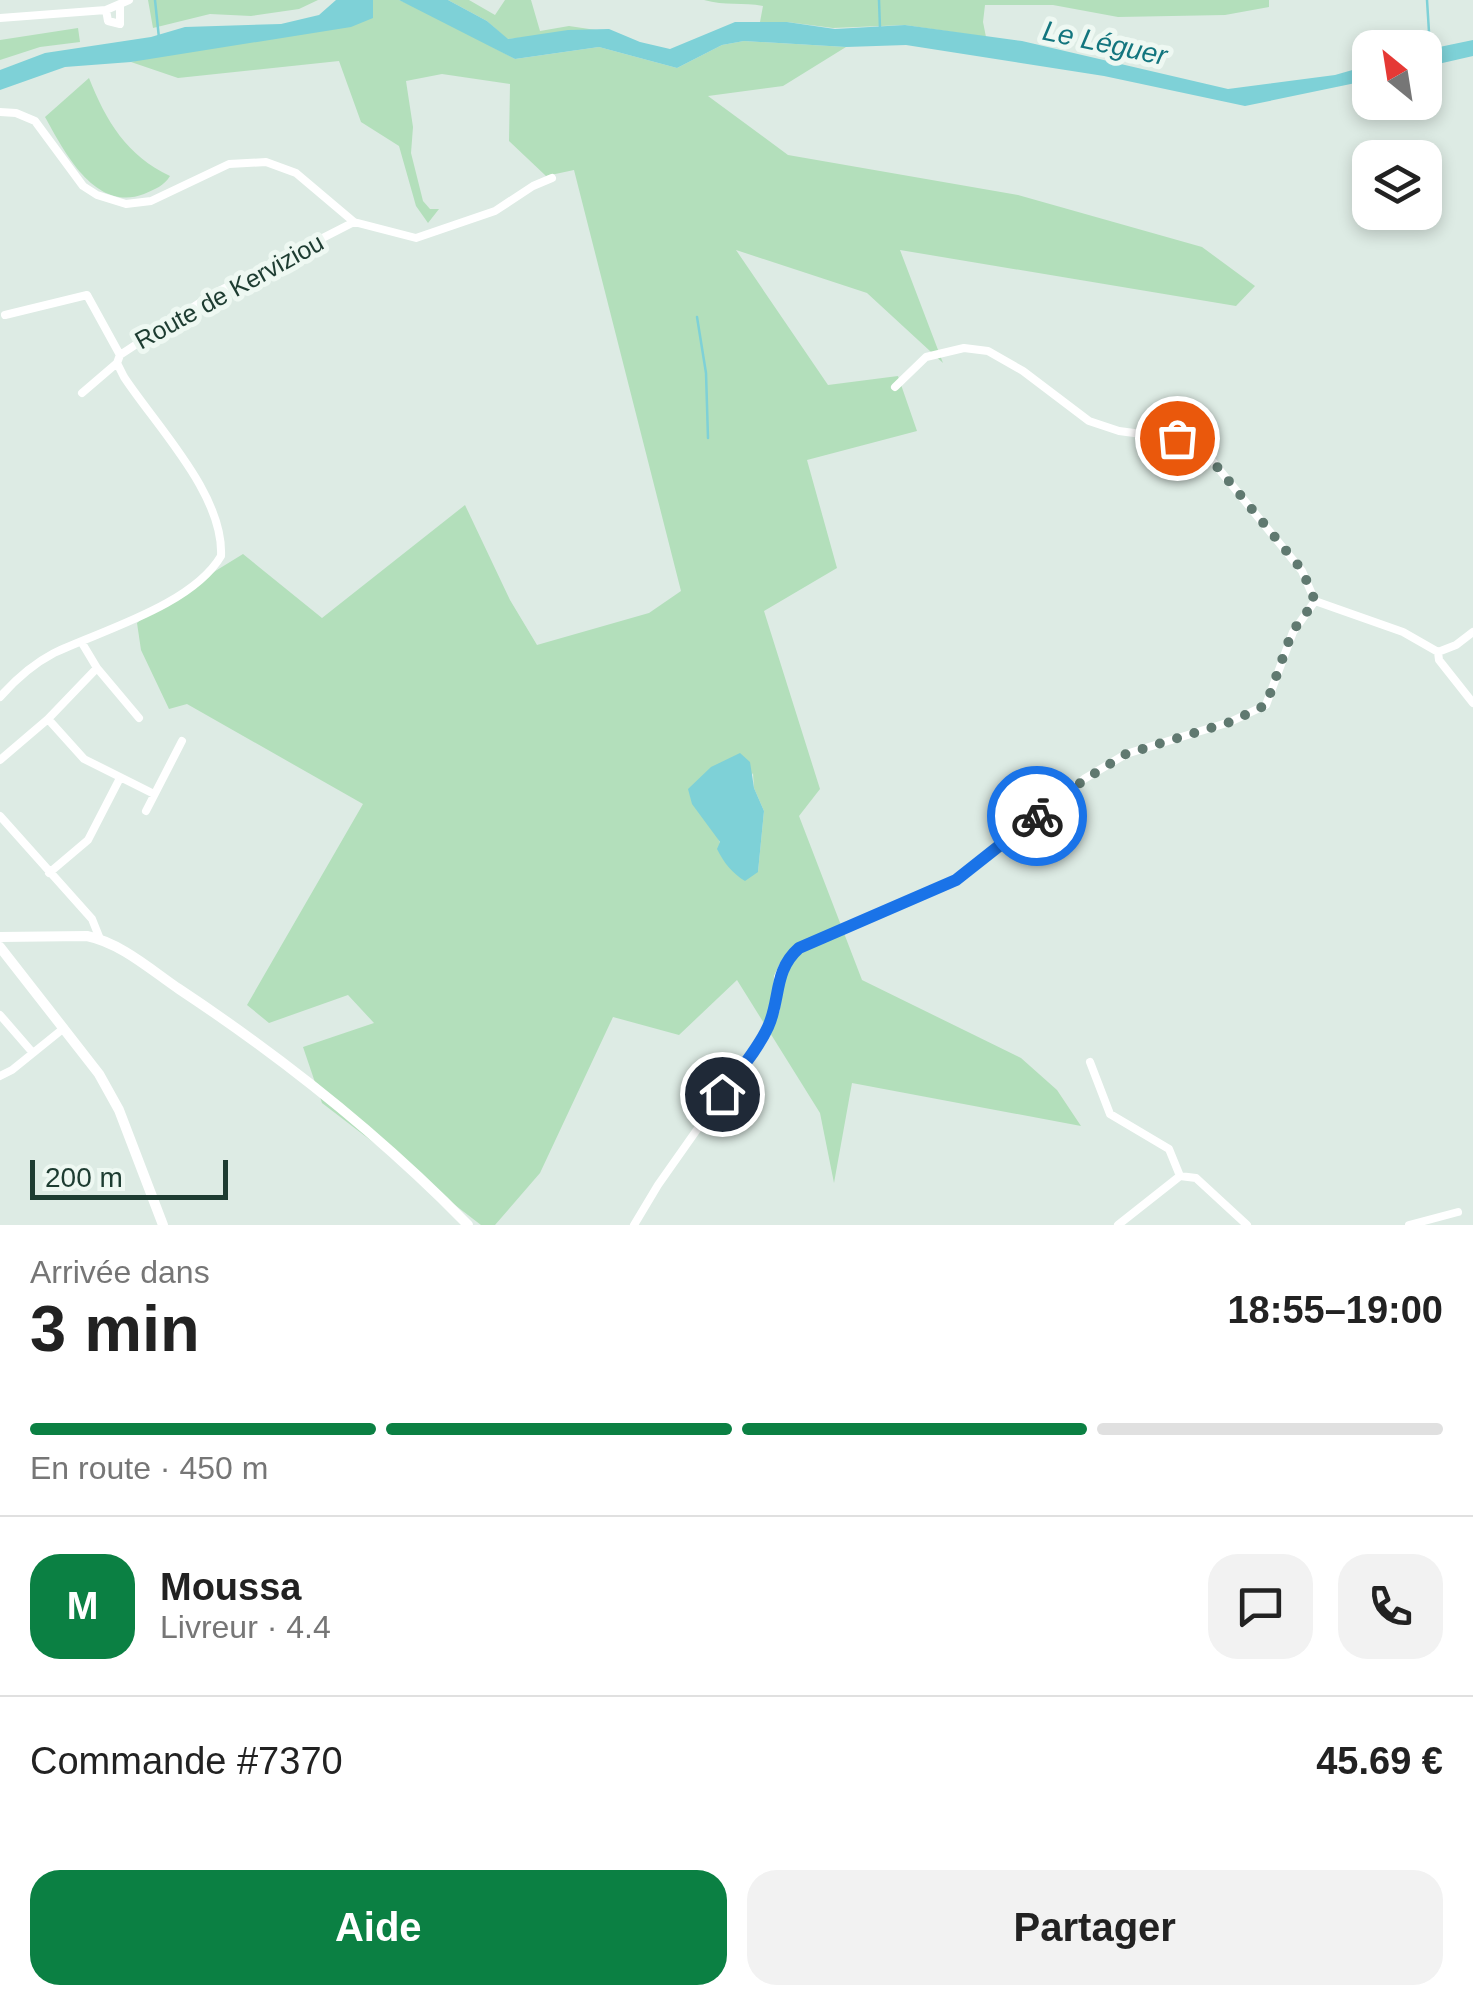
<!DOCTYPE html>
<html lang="fr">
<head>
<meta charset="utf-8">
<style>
  body { margin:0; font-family:Helvetica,sans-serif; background:#f2f2f2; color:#222; height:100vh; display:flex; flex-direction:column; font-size:38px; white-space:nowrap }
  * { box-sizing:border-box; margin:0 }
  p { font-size:32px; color:#767676 }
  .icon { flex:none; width:55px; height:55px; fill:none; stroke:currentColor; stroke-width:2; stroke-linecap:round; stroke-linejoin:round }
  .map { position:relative; height:1225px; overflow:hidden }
  .panel { display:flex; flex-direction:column; background:#fff; flex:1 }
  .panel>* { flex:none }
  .needle { width:65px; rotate:330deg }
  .fabs { position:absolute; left:1352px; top:30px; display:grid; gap:20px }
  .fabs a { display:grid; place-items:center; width:90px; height:90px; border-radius:20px; background:#fff; box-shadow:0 5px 15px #0003; font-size:50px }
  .scale { position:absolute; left:30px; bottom:25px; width:198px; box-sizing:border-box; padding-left:10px; border:5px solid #1d3c31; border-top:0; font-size:28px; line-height:35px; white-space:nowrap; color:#1d3c31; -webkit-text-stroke:8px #eef8f2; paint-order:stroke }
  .pin { position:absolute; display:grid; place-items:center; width:85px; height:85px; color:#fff; margin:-42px; border:5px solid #fff; border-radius:50%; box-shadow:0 2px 10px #0007 }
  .courier { position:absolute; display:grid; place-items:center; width:100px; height:100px; margin:-50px; border:8px solid #1a73e8; border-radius:50%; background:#fff; color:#222; box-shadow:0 2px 12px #0007 }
  .head em { font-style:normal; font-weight:800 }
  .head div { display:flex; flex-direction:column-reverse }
  .head { display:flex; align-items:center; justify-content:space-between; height:170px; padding:0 30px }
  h1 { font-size:65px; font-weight:800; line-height:75px }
  .bar { display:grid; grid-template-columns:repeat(4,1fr); gap:15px 10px; align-content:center; height:120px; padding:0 30px }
  .bar i { height:12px; border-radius:8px; background:#e0e0e0 }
  .bar .active { background:#0b8043 }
  .bar p { grid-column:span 4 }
  .line { display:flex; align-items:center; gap:25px; padding:0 30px; border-top:2px solid #e0e0e0 }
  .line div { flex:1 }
  .round { display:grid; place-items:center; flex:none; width:105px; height:105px; border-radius:30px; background:#f2f2f2 }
  .action { display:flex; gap:20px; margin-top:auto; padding:20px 30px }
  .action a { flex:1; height:115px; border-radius:30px; background:#0b8043; color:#fff; font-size:40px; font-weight:800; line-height:115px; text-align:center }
  .action a+a { background:#f2f2f2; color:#222 }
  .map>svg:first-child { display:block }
  .green { fill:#b3dfbb; fill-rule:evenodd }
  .water { fill:#7ed1d7 }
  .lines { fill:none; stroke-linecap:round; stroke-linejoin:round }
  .stream { stroke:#7ed1d7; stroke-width:2.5 }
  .street { stroke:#fff; stroke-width:8 }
  .secondary { stroke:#fff; stroke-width:10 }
  .done { stroke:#607970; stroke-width:10; stroke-dasharray:0 18 }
  .route { stroke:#1a73e8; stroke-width:12 }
  .labels { text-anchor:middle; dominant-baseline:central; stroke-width:10; stroke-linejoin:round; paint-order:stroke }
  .street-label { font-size:25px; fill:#1d3c31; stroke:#eef8f2 }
  .water-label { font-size:28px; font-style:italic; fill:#12757e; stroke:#eef8f2 }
</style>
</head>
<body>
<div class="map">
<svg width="1473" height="1225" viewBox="0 0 1473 1225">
  <rect width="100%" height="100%" fill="#ddebe4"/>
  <path class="green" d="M148 0H318L299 9 251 16 210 14 153 28Z
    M373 0H399L423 10 515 59 599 47 677 68 722 45 744 41 846 47 783 86 708 96 788 155 1018 195 1202 247 1255 286 1236 306 900 250 943 363 867 293 736 250 828 385 898 376 917 431 807 460 837 568 764 611 820 789 799 816 862 980 1021 1058 1057 1090 1081 1126 852 1083 834 1183 820 1113 737 980 679 1035 613 1017 540 1173 495 1225H481L322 1103 303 1047 374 1023 348 995 269 1023 247 1005 363 804 187 704 169 709 141 650 137 623 152 610 243 554 322 618 465 505 510 600 537 645 649 613 681 591 574 170 546 176 509 141 510 84 442 74 406 81 413 127 411 153 423 201 430 209H439L428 223 416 206 399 146 361 122 339 61 178 78 131 62 371 4ZM753 773 754 788 764 811 758 872 720 843 716 834Z
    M448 0H469L495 15 505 0H531L540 31 569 26 596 30 507 39 487 21Z
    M704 0H1269V7L1225 15 1118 17 1053 5H985L983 22 986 37 905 25 833 28 787 22H760L763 6C743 2 725 6 704 0Z
    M78 28 80 42 40 47 0 60V40Z
    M89 78C106 121 127 156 170 176 164 186 155 189 144 194 95 213 64 151 45 117Z"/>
  <path class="water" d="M336 0H373V18L351 27 131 62 65 67 0 90V70L45 53 151 37 185 27 281 24 319 15Z
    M399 0H448L487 21 508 39 568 30 609 29 640 42 670 49 735 22H787L835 29 905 25 1022 41 1228 89 1335 75 1370 65V80L1245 106 1104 76 906 45 846 47 744 41 722 45 677 68 599 47 515 59Z
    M1473 40V56L1425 67V50Z
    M740 753 750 762 754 788 764 811 758 872 745 881C732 873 724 863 717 849L720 842 692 804 688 789 711 767Z"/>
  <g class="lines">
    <path class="stream" d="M155 0 159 38
      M879 0 880 28
      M1427 0 1430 48
      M697 317 706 373 708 438"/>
    <path class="street" d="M106 10 108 21 120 24V5
      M0 18 106 10 129 0
      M0 112 16 113 35 121 83 186 97 195 126 204 151 201 229 164 266 162 296 173 354 222 416 238 495 211 533 186 552 178
      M5 315 87 295 120 355
      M895 387 926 357 964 348 988 351 1023 371 1089 421 1119 431 1187 440 1209 457 1302 571 1315 601
      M82 393 117 363
      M1315 601 1403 632 1438 652 1456 645 1473 632
      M82 643 97 668 139 718
      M1438 652 1439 660 1473 703
      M0 697C15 680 33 664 54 653 103 630 192 605 221 556 224 495 157 427 124 377L117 363 120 355 213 294 354 222
      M48 719 84 759 154 794
      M0 760 48 719 97 668
      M146 811 182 741
      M0 816 92 919 100 939
      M49 873 88 840 120 778
      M0 1015 33 1053
      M1090 1062 1110 1114 1169 1149 1180 1176
      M0 1076 12 1070 64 1028
      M634 1225 658 1185 765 1033 776 1009 778 977 784 964 799 948 964 876 1084 779 1126 754 1230 722 1266 705 1293 632 1315 601
      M1118 1225 1180 1176 1196 1178 1247 1225
      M1409 1225 1458 1212"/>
    <path class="secondary" d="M0 937 87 936C121 943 151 970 179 989 283 1058 381 1136 468 1225
      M0 947 99 1074 119 1110 163 1225"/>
  </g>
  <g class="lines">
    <path class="done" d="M1037 816 1084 780 1126 754 1230 722 1266 705 1292 632 1315 601 1302 570 1209 457 1188 440 1177 438"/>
    <path class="route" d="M722 1094C737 1073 757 1051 768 1027 781 999 773 971 799 948L956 880 1037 816"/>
  </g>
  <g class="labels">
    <g class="street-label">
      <text transform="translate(229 291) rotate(-29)">Route de Kerviziou</text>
    </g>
    <g class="water-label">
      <text transform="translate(1105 43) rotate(12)">Le Léguer</text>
    </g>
  </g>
</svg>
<div class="fabs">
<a><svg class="needle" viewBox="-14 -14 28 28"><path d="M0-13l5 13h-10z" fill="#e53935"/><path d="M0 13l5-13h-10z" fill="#767676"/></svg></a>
<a><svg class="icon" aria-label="layers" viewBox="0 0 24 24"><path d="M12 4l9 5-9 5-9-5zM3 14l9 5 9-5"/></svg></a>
</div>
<div class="scale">200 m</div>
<div class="pin" style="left:1177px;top:438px;background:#ea580c"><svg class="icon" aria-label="bag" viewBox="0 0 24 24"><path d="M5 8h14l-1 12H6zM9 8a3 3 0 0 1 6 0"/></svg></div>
<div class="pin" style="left:722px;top:1094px;background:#1f2937"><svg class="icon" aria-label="home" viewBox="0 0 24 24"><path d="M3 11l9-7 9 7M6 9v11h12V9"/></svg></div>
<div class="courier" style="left:1037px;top:816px"><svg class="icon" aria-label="bike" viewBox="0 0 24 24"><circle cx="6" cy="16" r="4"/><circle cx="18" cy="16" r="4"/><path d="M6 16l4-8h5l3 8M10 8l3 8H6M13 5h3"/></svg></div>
</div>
<section class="panel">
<div class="head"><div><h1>3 min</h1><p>Arrivée dans</p></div><em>18:55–19:00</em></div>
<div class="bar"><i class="active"></i><i class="active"></i><i class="active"></i><i></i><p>En route · 450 m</p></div>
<div class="line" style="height:180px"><b class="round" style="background:#0b8043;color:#fff">M</b><div><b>Moussa</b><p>Livreur · 4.4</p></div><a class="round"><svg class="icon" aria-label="chat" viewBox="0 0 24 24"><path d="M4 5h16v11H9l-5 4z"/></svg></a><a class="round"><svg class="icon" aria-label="phone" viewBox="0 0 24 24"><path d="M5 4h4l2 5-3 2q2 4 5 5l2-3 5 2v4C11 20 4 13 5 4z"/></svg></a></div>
<div class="line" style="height:130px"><div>Commande #7370</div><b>45.69 €</b></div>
<div class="action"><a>Aide</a><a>Partager</a></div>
</section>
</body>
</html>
